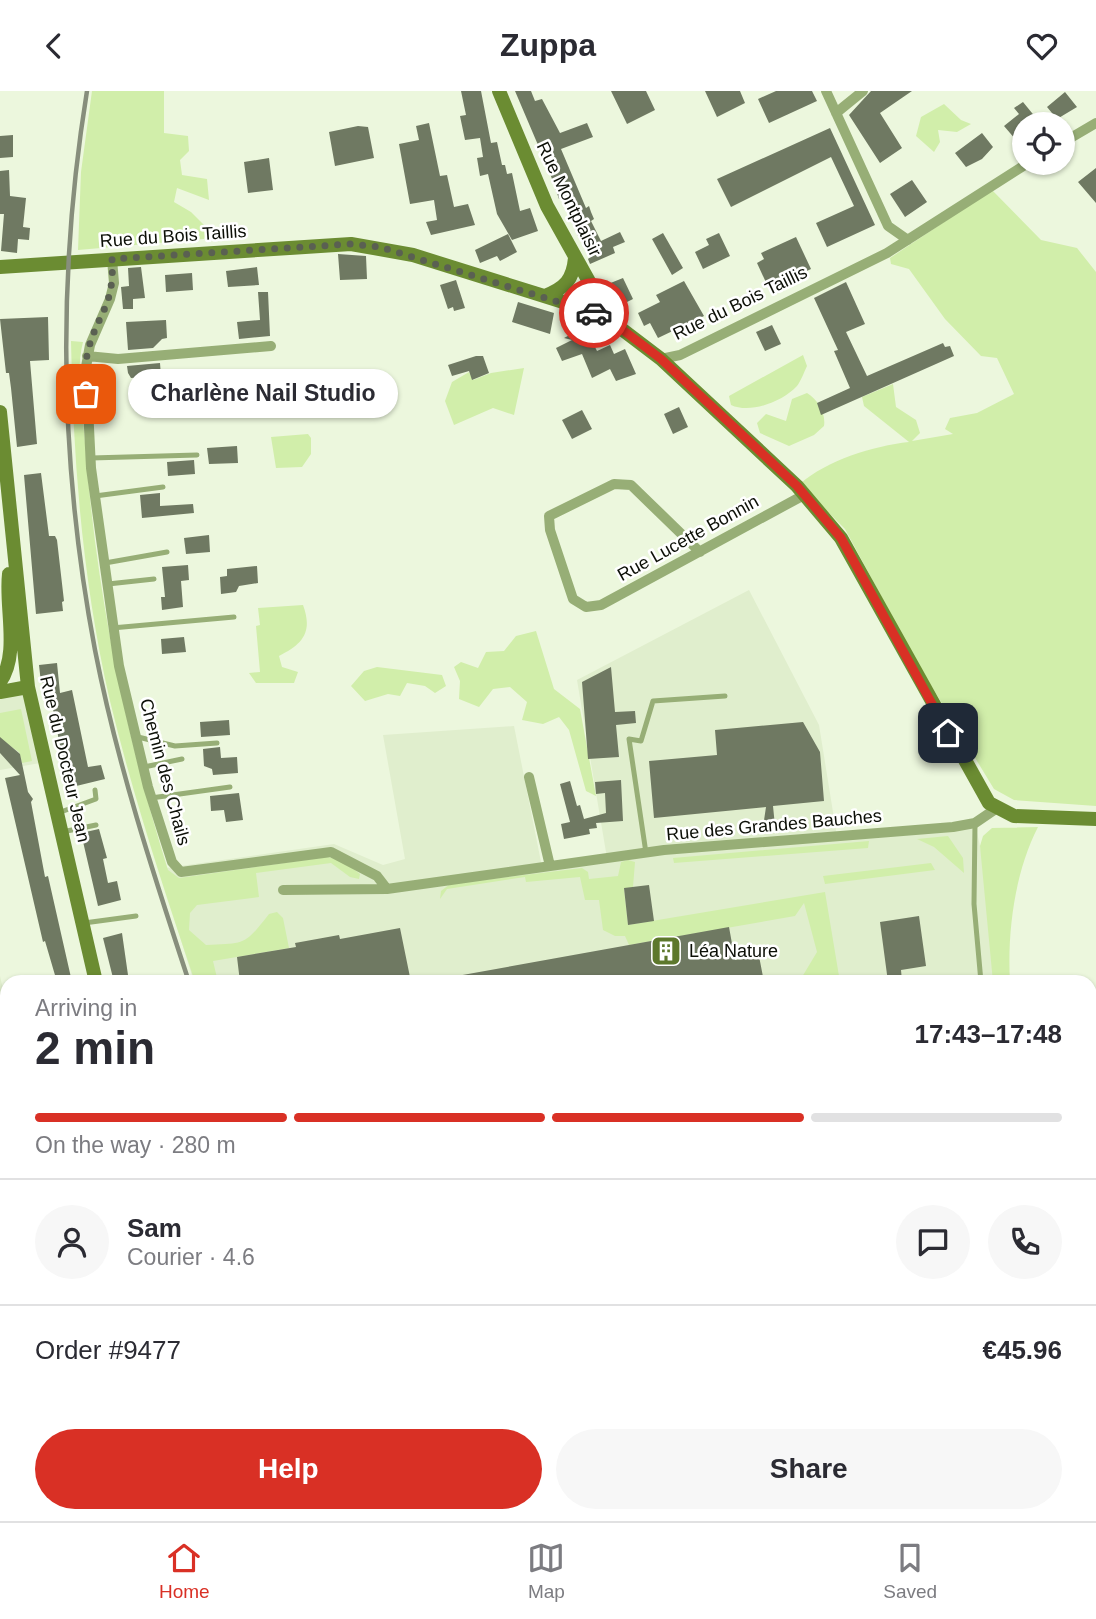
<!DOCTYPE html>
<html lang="en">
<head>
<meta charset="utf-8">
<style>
  body { margin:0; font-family:Arial,sans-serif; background:#f7f7f7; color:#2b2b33; height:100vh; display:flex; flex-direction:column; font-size:26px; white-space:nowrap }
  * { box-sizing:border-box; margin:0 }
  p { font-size:23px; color:#7c7c81 }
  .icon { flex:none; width:38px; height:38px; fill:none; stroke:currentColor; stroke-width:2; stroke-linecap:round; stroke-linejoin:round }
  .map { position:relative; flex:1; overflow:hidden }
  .panel { position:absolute; left:0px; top:884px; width:1097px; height:548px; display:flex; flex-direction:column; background:#fff; border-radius:21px 21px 0 0; box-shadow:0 2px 5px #0004 }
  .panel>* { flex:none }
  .buttons { position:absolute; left:1012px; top:21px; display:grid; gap:14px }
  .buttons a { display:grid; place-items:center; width:63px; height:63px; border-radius:50%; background:#fff; box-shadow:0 2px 5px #0004; font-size:35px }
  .pin { position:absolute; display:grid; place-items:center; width:60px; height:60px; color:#fff; margin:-30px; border-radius:14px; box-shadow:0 4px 10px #0006 }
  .courier { position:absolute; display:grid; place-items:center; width:70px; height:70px; margin:-35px; border:5px solid #d93025; border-radius:50%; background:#fff; color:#222; box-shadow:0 2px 9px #0007 }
  .bubble { position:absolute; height:49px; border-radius:24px; background:#fff; box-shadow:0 2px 5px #0004; font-size:23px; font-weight:700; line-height:49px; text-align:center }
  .summary em { font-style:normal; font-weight:700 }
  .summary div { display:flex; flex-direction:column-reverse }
  .summary { display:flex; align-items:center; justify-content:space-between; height:119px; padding:0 35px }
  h1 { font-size:46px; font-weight:700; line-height:52px }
  .bar { display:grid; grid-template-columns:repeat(4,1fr); gap:10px 7px; align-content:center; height:84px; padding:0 35px }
  .bar i { height:9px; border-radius:5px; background:#e1e1e2 }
  .bar .selected { background:#d93025 }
  .bar p { grid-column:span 4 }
  .line { display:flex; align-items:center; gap:18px; padding:0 35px; border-top:2px solid #e1e1e2 }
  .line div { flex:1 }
  .round { display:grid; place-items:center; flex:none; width:74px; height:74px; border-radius:37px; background:#f7f7f7 }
  .button { display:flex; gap:14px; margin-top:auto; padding:14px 35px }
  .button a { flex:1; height:80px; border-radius:42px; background:#d93025; color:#fff; font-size:28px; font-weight:700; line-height:80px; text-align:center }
  .button a+a { background:#f7f7f7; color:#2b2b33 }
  header { display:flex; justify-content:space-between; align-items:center; height:91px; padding:0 35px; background:#fff; font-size:32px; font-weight:700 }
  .tab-bar { display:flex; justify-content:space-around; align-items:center; height:98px; border-top:2px solid #e1e1e2; background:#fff; font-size:19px; color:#7c7c81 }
  .tab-bar a { display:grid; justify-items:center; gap:4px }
  .tab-bar .selected { color:#d93025 }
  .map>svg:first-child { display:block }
  .built { fill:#e0eecd }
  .green { fill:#d1eeaa }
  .building { fill:#6f7962 }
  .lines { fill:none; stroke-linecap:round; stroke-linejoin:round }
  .lane { stroke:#97ae76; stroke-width:5 }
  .street { stroke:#97ae76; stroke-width:10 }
  .secondary { stroke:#6b8c32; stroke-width:14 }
  .highway { stroke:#3e5800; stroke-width:19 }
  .rail { stroke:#878e7c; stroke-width:4.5 }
  .done { stroke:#5a6052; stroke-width:7; stroke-dasharray:0 12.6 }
  .route { stroke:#d93025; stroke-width:9 }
  .labels { text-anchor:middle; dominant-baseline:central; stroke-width:5; stroke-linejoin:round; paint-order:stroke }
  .street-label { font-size:18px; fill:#0c0f07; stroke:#fff }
  .poi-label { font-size:18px; fill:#0c0f07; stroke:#fff; text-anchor:start }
</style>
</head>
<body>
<header><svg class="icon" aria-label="back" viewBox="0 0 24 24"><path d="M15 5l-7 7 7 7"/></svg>Zuppa<svg class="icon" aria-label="heart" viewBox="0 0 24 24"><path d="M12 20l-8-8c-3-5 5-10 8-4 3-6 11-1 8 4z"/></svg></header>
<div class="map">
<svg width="1096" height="1430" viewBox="0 0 1096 1430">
  <rect width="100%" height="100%" fill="#ecf7dd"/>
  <path class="built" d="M749 499 819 634 837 746 975 732 1002 858 1004 891H194L159 778 334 753 383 774 405 768 383 644 514 635 542 776 607 767 577 589Z
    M28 596 46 671 0 679V601Z
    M0 885 7 916V1092L0 1091Z"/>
  <path class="green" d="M92 0H164V42L188 45 189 60 180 69 182 84 207 88 209 109 177 97 174 111 191 121 208 138 204 148 78 159 81 81Z
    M944 13 961 29 971 33 957 41 938 39 940 51 934 61 916 45 921 26Z
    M992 99 1041 149 1077 157 1096 181V715L1014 709 994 698 915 568 845 438 800 393C827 369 873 355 909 351L864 315 862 306 893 293 896 316 916 329 920 342 912 350 953 343 945 338 950 327 977 322 1014 303 997 267 981 265 945 228 909 178 891 173 890 167Z
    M71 250 83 251C75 282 83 321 85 352 96 499 124 638 168 779L179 787 327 766 342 769 360 783 359 788 350 786 331 772 256 782 259 806 197 814 190 822 189 839 206 854C246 852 244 855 269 823L277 821 283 827 289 857 213 870 218 891H195C164 799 133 705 110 610 83 493 73 371 71 250Z
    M803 264 807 275C804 281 801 290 797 295 782 311 750 323 731 314L729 305Z
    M524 277 514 324 493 317 454 334 445 310 452 291 469 281 473 289 491 282Z
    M807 302C818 309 826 322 824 335L814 344 789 355 760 342 757 332 766 323 786 330 792 308Z
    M308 343 311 347V363L302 376 276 377 271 346Z
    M303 514C313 541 303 553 279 565L282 576 298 581 294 592H256L249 582 260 581 256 535 260 534 258 517Z
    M536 540 554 598 580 618 596 705 586 700 569 639 559 626 543 633 522 629 527 611 510 596 493 598 479 616 459 608 460 590 454 576 461 571 478 577 486 561 504 560 516 545Z
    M377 576 442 584 446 595 435 602 425 595 407 592 400 605 388 603 365 610 351 595 364 580Z
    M21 618 32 670 22 672 19 661 0 648V622Z
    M1038 736C1015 781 1007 840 1010 891H993L980 755 983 745 992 737Z
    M948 745 963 767 964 782 934 756 917 748Z
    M869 750 868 757 674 772 673 767Z
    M628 769 635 771 633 796 624 798 628 834 825 801 840 891H799L817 861 804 812 795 825 629 854 625 845H615L603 839 599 809H585L580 786 526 791 525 786 447 798 440 808 441 800 450 793 582 777 588 781 589 788 618 785 621 771Z
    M931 772 935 779 825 793 823 785Z
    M0 1267 7 1268V1378L0 1377Z
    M528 1425 569 1430H380L338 1425Z"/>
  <path class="building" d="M461 0H481L491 52 497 51 502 74H505L507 83 512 82 520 120 530 117 538 140 512 149 497 123 488 83 480 85 477 67 483 66 480 47 465 49 460 25 466 24Z
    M515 0H531L535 10 542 8 560 42 587 32 593 46 561 58 586 117 589 115 591 121 594 128 591 130 601 150 620 141 625 151 613 156 615 162 590 173 588 168 595 162 587 142 578 145 562 107 559 108 546 71 550 69 542 52 538 54Z
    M611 0H646L655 19 627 33Z
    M705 0H740L745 12 717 26Z
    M776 0H812L817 10 769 32 758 8Z
    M871 0H912L880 22 902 57 880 72 849 24Z
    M1065 1 1077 16 1057 28 1047 16Z
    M1023 11 1041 33H1024V43L1016 49 1004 35 1019 23 1014 17Z
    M429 32 440 85 447 84 454 116 468 113 475 134 431 144 426 131 437 129 434 109 410 113 399 53 419 49 416 35Z
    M358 35 368 36 374 67 335 75 329 41Z
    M830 37 875 134 827 156 816 132 854 115 831 66 731 116 717 88Z
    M982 42 993 56 982 68 966 76 955 62Z
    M13 44V66L0 67V45Z
    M269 67 273 99 248 102 244 71Z
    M1096 77V112L1078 91Z
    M9 79 10 105 26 107 23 136 30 137 29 149 18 148 17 162 1 160 4 123H0V80Z
    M912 89 927 111 905 126 890 103Z
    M663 142 683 177 672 184 652 148Z
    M719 142 730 165 703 178 695 161 709 154 706 148Z
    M508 143 517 161 500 170 497 165 480 172 475 159Z
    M796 146 811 178 769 198 757 172 764 168 761 162Z
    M338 163 366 165 367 188 340 189Z
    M141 176 145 207 133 208V218H123L121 196 129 195 128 177Z
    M257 176 259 194 228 196 226 180Z
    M192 182 193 199 166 201 165 184Z
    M623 187 633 208 619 215 608 193Z
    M456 189 465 217 454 220 453 216 448 218 440 194Z
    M684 190 704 225 658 247 650 232 644 235 638 222 660 211 656 204Z
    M846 191 865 233 846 241 867 285 943 252 945 256 950 255 954 265 821 324 817 312 850 297 834 260 838 259 814 207Z
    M258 201H268L270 245 239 248 237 231 260 229Z
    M518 211 554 222 550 243 512 231Z
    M48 226 49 269 30 270 37 353 17 356 11 297 9 282H6L0 228Z
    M166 229 167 247 162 248 153 257 128 259 126 231Z
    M772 234 781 253 765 260 756 241Z
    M585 236 597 260 610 254 614 263 625 258 636 283 616 290 610 278 592 287 582 263 562 270 556 257 572 249 564 247Z
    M476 265H483L489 282 472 289 469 280 452 285 448 274Z
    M160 272 161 285 131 287 128 282 127 275Z
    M679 316 688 336 673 343 664 323Z
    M582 319 592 338 572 348 562 329Z
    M237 355 238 372 209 373 207 357Z
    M194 369 195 383 168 385 167 371Z
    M41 382 49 445H55L57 449 64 510 62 511 63 520 36 523 24 384Z
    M160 402V415L193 413 194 422 142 427 140 404Z
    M209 444 210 461 186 463 184 447Z
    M188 474 189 489 181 490 183 516 162 519 161 506H165L162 476Z
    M257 475 258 492 239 495 236 501 221 503 220 486 227 485V478Z
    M184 546 186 561 162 563 161 548Z
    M57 572 60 602 72 599 88 676 101 674 105 688 68 697 48 592H41L39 574Z
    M611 576 615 621 635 620 636 632 616 634 619 666 588 668 582 591Z
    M229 629 230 644 201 646 200 631Z
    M803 631 820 661 824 710 773 715 775 735 763 736 766 716 654 727 649 670 717 664 715 639Z
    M0 646 20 663 28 701 33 708 31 711 45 786 48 785 72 891H57L45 850 43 851 5 687 20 684 0 662Z
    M220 656 221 667 237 666 238 682 213 684 212 678 204 675 203 658Z
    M621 689 623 730 596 732 597 737 589 738 590 743 564 748 561 733 570 731 560 693 570 690 577 715 580 714 584 728 606 722 605 702 596 703 595 691Z
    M239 702 243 729 226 731 224 719 211 720 210 705Z
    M99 738 107 767 103 768 108 792 117 790 121 809 98 815 81 742Z
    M649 794 654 830 628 834 624 797Z
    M919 825 926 875 901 879 902 890 888 891 880 831Z
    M729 836 735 869 759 865 764 891H457V885Z
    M400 837 411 891H240L237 866 296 856 295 852 339 844 340 848Z
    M122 842 129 891H114L103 847Z"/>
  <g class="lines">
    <path class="lane" d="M91 367 197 364
      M95 405 163 396
      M105 472 167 461
      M108 493 154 488
      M112 537 234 526
      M138 646 175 655 217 652
      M144 676 182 668
      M151 707 230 696
      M58 722 96 708 95 699
      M975 732 974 813 981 891
      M62 741 96 734
      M646 762 629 648 641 650 653 610 725 605
      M84 832 136 825
      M0 1097 7 1099
      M0 1200 7 1201"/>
    <path class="street" d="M826 0 888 135 908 149
      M836 22 863 0
      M1062 52 1096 32
      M112 168 114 192 110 208 90 254 86 276 91 377 119 575 148 696 172 771 181 781 331 761 377 785 387 798
      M87 265 118 268 271 255
      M661 268 680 264 887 162 1028 72
      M700 461 631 394 614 393 549 425 550 439 573 508 586 516 601 514 804 404
      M529 686 550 775
      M283 799 387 798 664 759 953 736 975 732 997 717"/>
    <path class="secondary" d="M499 0 547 115 611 230
      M0 176 351 153 413 164 576 215 611 230 661 268 797 395 841 447 989 712 1014 725 1096 728
      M545 205C565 197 573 189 575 167
      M0 321 28 596 96 891
      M0 591C20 563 5 516 9 483
      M0 601 28 596
      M90 1430V1424"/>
    <path class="highway" d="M0 1243 7 1244
      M0 1257 7 1258
      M0 1385 7 1386
      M0 1400 7 1401
      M199 1424 246 1430
      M0 1426 34 1430"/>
    <path class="rail" d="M87 0C57 185 60 375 95 559 117 672 153 782 189 891
      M324 1424V1430"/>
  </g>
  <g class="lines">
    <path class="done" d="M86 303C86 290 85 277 87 264 96 223 115 217 112 168L351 153 380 156 594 222"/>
    <path class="route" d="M594 222 611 230 661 268 797 395 841 447 948 642"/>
  </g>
  <defs>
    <g id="building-square" transform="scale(1.575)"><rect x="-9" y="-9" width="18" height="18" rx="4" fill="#5d782c" stroke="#fff"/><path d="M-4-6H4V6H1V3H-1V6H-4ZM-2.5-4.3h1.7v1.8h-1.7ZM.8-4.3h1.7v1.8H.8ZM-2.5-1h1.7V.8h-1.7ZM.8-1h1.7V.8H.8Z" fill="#fff"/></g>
  </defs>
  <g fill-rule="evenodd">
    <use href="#building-square" x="666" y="860"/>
  </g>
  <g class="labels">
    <g class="street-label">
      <text transform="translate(569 108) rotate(64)">Rue Montplaisir</text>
      <text transform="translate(173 145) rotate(-4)">Rue du Bois Taillis</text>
      <text transform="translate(740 212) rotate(-26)">Rue du Bois Taillis</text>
      <text transform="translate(688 447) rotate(-29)">Rue Lucette Bonnin</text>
      <text transform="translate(65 668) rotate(77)">Rue du Docteur Jean</text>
      <text transform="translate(165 681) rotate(75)">Chemin des Chails</text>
      <text transform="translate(774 734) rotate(-5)">Rue des Grandes Bauches</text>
    </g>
    <g class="poi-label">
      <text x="689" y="860">Léa Nature</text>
    </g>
  </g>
</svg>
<div class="buttons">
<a><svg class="icon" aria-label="locate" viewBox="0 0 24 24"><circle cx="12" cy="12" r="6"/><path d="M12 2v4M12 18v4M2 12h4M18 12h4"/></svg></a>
</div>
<div class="pin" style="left:86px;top:303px;background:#ea580c"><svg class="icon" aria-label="bag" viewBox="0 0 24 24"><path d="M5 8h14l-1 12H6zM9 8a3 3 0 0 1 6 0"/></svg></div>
<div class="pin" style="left:948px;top:642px;background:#1f2937"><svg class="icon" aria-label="home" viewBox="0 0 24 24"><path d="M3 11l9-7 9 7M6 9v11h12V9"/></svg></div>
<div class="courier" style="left:594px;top:222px"><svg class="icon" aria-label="car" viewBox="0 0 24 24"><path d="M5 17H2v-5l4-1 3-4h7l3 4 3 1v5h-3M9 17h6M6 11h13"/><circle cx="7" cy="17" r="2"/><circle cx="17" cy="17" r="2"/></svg></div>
<div class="bubble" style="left:128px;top:278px;width:270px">Charlène Nail Studio</div>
<section class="panel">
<div class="summary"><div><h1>2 min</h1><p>Arriving in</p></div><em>17:43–17:48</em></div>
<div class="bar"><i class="selected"></i><i class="selected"></i><i class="selected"></i><i></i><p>On the way · 280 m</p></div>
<div class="line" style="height:126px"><a class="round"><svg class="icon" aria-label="person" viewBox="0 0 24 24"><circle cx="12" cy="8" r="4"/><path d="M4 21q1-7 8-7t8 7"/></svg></a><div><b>Sam</b><p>Courier · 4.6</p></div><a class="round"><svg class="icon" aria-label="chat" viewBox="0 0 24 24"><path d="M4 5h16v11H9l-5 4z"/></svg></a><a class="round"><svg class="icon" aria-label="phone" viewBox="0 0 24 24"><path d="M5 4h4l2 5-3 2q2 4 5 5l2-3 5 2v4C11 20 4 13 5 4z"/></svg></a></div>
<div class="line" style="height:91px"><div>Order #9477</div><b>€45.96</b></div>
<div class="button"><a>Help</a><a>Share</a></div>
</section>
</div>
<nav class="tab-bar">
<a class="selected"><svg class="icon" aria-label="home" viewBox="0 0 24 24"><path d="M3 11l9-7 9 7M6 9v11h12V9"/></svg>Home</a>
<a><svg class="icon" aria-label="map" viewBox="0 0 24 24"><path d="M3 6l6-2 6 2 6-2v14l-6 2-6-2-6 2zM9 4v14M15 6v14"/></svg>Map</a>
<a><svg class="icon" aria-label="saved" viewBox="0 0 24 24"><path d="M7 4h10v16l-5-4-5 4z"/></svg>Saved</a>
</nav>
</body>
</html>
